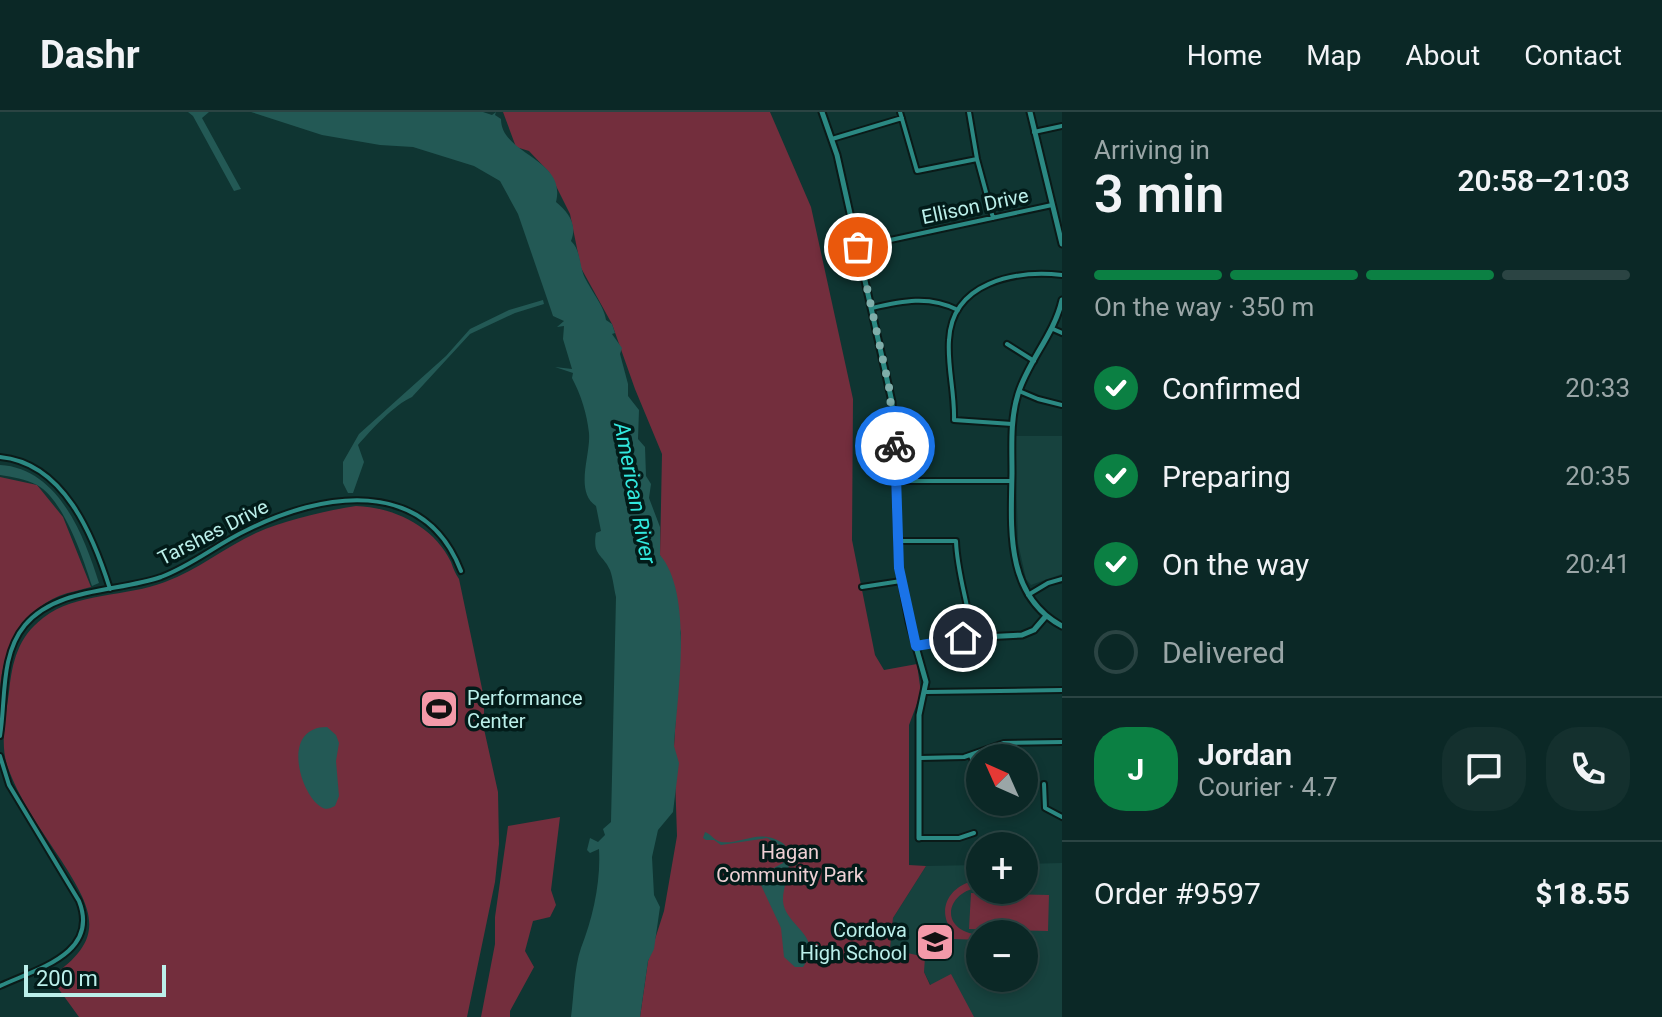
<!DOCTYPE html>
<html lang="en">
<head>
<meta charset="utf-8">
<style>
  body { margin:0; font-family:Roboto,sans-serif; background:#14302e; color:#f1f3f6; height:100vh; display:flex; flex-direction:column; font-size:30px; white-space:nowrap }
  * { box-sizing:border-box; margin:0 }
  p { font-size:26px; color:#9aa6a7 }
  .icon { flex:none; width:44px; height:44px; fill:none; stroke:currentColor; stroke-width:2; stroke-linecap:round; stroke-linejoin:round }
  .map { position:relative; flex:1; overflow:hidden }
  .drawer { display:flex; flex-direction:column; background:#0b2826; width:600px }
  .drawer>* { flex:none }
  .needle { width:52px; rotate:315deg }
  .controls { position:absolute; left:966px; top:632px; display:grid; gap:16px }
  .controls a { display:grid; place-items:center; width:72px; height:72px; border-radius:50%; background:#0b2826; box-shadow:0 4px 12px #0003,0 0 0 2px #2b4443; font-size:40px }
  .scale { position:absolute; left:24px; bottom:20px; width:142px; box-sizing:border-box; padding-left:8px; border:4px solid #bbefea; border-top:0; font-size:22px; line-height:28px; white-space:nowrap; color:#bbefea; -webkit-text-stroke:6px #021b19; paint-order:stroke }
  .pin { position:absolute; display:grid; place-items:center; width:68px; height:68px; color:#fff; margin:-34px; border:4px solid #fff; border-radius:50%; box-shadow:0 2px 8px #0007 }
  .courier { position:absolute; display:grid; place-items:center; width:80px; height:80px; margin:-40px; border:6px solid #1a73e8; border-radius:50%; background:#fff; color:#222; box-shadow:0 2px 10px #0007 }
  .head em { font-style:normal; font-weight:600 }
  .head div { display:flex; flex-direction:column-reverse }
  .head { display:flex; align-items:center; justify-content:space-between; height:136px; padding:0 32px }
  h1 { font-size:52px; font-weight:600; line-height:60px }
  .bar { display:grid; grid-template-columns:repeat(4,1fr); gap:12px 8px; align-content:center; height:96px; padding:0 32px }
  .bar i { height:10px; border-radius:6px; background:#2b4443 }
  .bar .active { background:#0b8043 }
  .bar p { grid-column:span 4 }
  .line { display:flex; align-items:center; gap:20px; padding:0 32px; border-top:2px solid #2b4443 }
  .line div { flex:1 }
  .round { display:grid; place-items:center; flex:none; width:84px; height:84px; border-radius:32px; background:#14302e }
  ol { padding:0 32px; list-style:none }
  li { display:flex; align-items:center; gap:24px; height:88px }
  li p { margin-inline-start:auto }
  li .icon { padding:8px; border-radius:50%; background:#0b8043; color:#fff; stroke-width:4 }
  li:last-child { color:#9aa6a7 }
  li i { width:44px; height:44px; border:4px solid #2b4443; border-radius:50% }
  header { display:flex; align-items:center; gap:48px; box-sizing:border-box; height:112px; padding:0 40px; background:#0b2826; border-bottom:2px solid #2b4443 }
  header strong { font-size:38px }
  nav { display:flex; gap:44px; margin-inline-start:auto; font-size:28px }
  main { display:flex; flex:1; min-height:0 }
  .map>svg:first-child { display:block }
  .built { fill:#17423e; fill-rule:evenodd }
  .green { fill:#732e3d }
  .water { fill:#235955 }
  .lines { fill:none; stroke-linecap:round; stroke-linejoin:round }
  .minor-casing { stroke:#0a1a18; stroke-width:8 }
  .tertiary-casing { stroke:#0a1a18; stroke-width:9 }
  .minor { stroke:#2b8983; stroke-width:4 }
  .tertiary { stroke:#2b8983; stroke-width:5 }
  .done { stroke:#7faeaa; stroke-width:8; stroke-dasharray:0 14.4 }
  .route { stroke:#1a73e8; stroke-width:10 }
  .labels { text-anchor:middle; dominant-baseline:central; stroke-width:7; stroke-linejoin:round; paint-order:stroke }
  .street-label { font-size:20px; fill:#bbefea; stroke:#021b19 }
  .poi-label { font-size:20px; fill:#bbefea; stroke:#021b19; text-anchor:start }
  .park-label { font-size:20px; fill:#eed0d4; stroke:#021b19 }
  .water-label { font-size:22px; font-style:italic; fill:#32e8de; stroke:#021b19 }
</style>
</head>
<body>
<header>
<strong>Dashr</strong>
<nav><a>Home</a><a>Map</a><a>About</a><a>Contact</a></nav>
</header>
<main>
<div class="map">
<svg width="1062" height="905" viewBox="0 0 1062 905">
  <rect width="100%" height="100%" fill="#0f3532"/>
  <path class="built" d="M1015 324H1062V462L1031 473 1026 467 1018 431Z
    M1062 751V905H947L924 860 890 837 893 806 926 754 980 753V778H1024V752ZM980 822H1024V866H980Z"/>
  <path class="green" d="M503 0H770L811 95 853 287 852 428 875 543 884 558 917 552 921 581 909 613V753L926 754 893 806 890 837 925 845 924 860 930 873 951 862 974 905H640L648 849 664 799 677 724 674 634 681 521 660 443 662 342 635 277 612 212 581 156 570 102 549 60 529 39 516 35Z
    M0 365 37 373 63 405 91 475C81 478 69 480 59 484 21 500 3 538 0 577Z
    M356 394C393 395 434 414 451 450 453 456 455 461 459 467L484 586V617L498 680 499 732 495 770 467 905H79L50 865C108 827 93 798 61 748 42 719 18 686 7 653 0 631 6 602 9 580 12 550 18 525 43 506 76 480 127 485 165 470 198 458 225 435 256 421 285 408 325 399 356 394Z
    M560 705 551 778 556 793 550 805 533 809 525 839 534 855 510 899V905H481L495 832V805L508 714Z
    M970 770H980V776C955 776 938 806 964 819 978 826 1001 822 1016 822H980V828L954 827C954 818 951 818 947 810 940 791 953 775 970 770Z
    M971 781 1049 783 1048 819 969 817Z"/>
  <path class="water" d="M188 0H209L202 6 241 77 234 79 193 4Z
    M251 0H483L492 3 496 0 495 3 501 7C501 43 567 46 556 90 568 100 578 112 571 129 581 138 579 154 585 166 591 178 605 196 606 208L612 212 615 221 612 222 622 236 620 242 628 272V284L639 298 638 327 645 335 646 364 651 372 649 386 660 415V443C694 483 677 584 674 634L679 651 673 700 658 718 652 745 654 783 660 795 654 837 648 849 640 905H571C574 883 574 856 581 836 593 806 601 769 599 737L590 741 587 738 590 726 598 730 605 723 603 717 611 710 616 485C614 477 613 466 610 458 603 442 592 444 596 421L601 419 596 394C574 379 591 343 589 321 587 302 581 283 572 266L573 261 555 255 572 257 563 227 564 214 557 215 564 209 553 204 551 198 518 102 500 69 474 54 413 35 380 33 322 23Z
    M543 188 544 192 515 201 470 222 412 285C394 293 371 318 358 333L364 350 353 381H348L343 371V350L359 322 446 244 470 217 509 198Z
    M0 353C58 356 84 423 99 471L92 474C83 446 64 388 37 373 26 367 12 365 0 363Z
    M327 615 336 623 339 631 336 649 339 684 335 694C330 696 328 698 323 696 301 686 279 615 327 615Z
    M705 720C711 722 715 729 721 730 740 733 759 716 781 730 799 741 782 772 783 789 785 815 826 824 803 855H795L784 845 781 816 761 773 768 759 783 751 784 736 767 726 721 733 714 728H706L703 726Z"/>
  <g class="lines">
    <g class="minor-casing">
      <path id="minor" d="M900 0 917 59 977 47
        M969 0 977 47 993 106
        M1034 20 1062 14
        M832 27 902 6
        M858 135 1052 93
        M872 196C902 189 929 183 958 198
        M1053 217 1062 221
        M1007 232 1034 249
        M1019 279 1038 287 1062 293
        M1012 312 954 308C955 281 947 254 949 228 952 170 1015 158 1062 163
        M0 345C64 351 93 423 110 477
        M895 369H1012
        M897 429H956C957 462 969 493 972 525
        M862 475 901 469
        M1028 483 1048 471 1062 467
        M926 580 1062 578
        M0 624C6 587 0 543 25 513 57 475 118 480 161 465 193 453 217 432 247 418 321 381 424 363 461 459
        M0 644 9 673 79 789C100 842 36 857 0 874
        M971 644 977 659
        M920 646 964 645 1004 631 1062 630
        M1044 672 1045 696 1062 705
        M919 726H959L974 721"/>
    </g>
    <g class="tertiary-casing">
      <path id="tertiary" d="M822 0 837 43 892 290 899 456 909 510 926 570 919 603V726
        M1030 0 1062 132
        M1062 188C1054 223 1028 249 1018 282 1010 308 1012 335 1012 361 1011 416 1005 484 1062 514
        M916 534 963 526 1022 523 1034 518 1046 504"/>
    </g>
    <use href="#minor" class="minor"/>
    <use href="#tertiary" class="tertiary"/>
  </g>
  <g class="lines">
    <path class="done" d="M858 135 889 275 895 334"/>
    <path class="route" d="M895 334 899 456 916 534 963 526"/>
  </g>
  <defs>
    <g id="stadium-square" transform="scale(2)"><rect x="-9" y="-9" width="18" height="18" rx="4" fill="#f39aa9" stroke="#021b19"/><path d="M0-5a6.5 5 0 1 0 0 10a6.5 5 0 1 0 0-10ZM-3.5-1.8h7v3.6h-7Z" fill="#111"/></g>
    <g id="school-square" transform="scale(2)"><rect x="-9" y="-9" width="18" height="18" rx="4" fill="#f39aa9" stroke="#021b19"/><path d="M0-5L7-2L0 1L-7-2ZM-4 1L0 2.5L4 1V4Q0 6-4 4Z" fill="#111"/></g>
  </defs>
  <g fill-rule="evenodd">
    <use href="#stadium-square" x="439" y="597"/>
    <use href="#school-square" x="935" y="830"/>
  </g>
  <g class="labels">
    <g class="street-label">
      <text transform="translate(975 94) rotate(-12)">Ellison Drive</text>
      <text transform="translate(213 420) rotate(-27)">Tarshes Drive</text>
    </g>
    <g class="poi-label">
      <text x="467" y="586">Performance<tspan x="467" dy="23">Center</tspan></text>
      <text x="907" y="818" text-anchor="end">Cordova<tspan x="907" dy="23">High School</tspan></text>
    </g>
    <g class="park-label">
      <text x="790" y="740">Hagan<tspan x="790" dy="23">Community Park</tspan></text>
    </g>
    <g class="water-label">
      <text transform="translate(635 381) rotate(79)">American River</text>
    </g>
  </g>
</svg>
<div class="controls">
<a><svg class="needle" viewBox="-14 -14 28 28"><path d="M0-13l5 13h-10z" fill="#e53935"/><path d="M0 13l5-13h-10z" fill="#9aa6a7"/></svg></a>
<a>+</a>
<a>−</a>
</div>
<div class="scale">200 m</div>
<div class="pin" style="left:858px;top:135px;background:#ea580c"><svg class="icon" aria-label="bag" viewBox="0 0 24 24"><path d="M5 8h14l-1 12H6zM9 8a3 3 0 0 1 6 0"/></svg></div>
<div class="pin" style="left:963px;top:526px;background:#1f2937"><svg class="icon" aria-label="home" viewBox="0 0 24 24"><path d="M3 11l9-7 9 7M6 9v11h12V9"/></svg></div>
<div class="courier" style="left:895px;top:334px"><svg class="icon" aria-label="bike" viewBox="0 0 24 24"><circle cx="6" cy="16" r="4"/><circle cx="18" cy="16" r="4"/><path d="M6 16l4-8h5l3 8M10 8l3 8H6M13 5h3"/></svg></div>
</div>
<section class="drawer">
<div class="head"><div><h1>3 min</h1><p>Arriving in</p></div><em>20:58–21:03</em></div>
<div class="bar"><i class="active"></i><i class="active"></i><i class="active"></i><i></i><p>On the way · 350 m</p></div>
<ol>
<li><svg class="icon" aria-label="check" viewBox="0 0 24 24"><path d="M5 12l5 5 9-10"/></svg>Confirmed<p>20:33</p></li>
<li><svg class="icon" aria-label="check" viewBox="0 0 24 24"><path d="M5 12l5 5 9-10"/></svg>Preparing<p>20:35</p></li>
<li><svg class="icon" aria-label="check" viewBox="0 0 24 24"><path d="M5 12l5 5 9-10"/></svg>On the way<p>20:41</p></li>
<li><i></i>Delivered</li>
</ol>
<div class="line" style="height:144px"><b class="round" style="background:#0b8043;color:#fff">J</b><div><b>Jordan</b><p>Courier · 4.7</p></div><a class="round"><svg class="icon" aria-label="chat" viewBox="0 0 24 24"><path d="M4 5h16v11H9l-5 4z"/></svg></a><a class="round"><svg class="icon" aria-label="phone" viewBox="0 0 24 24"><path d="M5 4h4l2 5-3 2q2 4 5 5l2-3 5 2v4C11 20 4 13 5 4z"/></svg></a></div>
<div class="line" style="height:104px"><div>Order #9597</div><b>$18.55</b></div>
</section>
</main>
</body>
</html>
